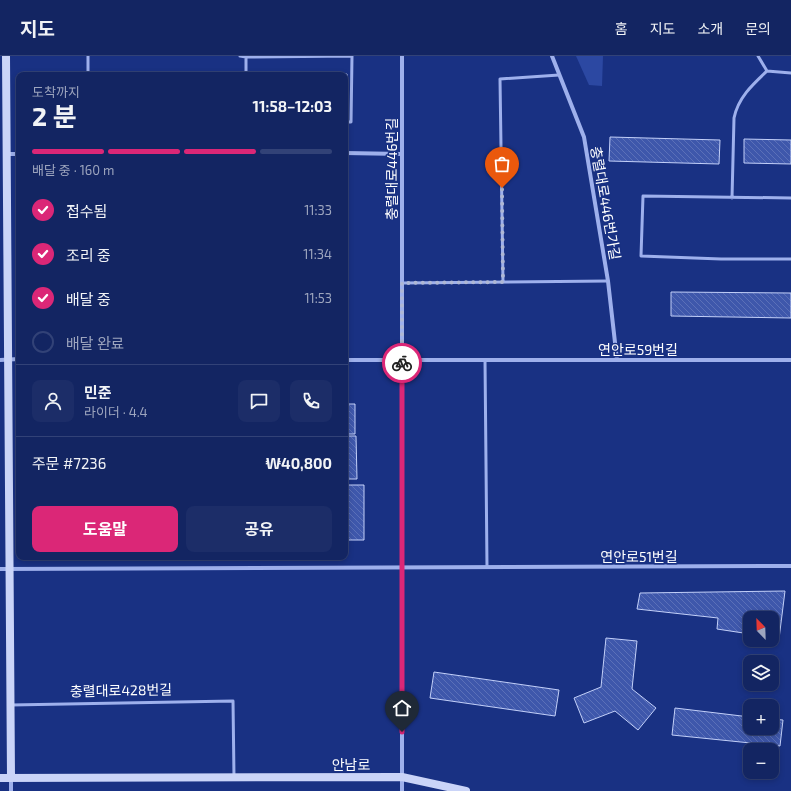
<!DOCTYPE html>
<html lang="ko">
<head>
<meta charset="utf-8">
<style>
  body { margin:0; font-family:"Exo 2","Noto Sans KR",sans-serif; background:#1c2d68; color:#f1f3f6; height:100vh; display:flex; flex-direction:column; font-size:15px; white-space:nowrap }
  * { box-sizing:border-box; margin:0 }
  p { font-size:13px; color:#9da5be }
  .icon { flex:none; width:22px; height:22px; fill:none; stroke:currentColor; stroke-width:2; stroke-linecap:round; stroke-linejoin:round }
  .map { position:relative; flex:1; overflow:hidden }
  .details { position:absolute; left:16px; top:16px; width:332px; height:488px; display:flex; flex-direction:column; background:#132562; border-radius:8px; box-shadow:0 2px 6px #0003,0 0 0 1px #324277 }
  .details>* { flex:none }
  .needle { width:26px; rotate:337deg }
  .controls { position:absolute; left:743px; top:555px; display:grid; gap:8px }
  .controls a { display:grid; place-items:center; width:36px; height:36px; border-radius:8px; background:#132562; box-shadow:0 2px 6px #0003,0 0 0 1px #324277; font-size:20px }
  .pin { position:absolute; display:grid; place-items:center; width:34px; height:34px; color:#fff; margin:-41px -17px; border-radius:50% 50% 50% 0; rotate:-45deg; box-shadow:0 0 4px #0007 }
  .pin .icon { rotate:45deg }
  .courier { position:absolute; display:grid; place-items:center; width:40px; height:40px; margin:-20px; border:3px solid #db2777; border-radius:50%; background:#fff; color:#222; box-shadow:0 1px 5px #0007 }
  .summary em { font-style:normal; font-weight:700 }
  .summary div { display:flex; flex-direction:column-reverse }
  .summary { display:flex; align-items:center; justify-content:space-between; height:68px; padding:0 16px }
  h1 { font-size:26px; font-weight:700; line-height:30px }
  .bar { display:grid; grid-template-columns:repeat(4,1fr); gap:6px 4px; align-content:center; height:48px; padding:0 16px }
  .bar i { height:5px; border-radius:3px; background:#324277 }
  .bar .selected { background:#db2777 }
  .bar p { grid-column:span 4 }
  .line { display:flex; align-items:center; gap:10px; padding:0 16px; border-top:1px solid #324277 }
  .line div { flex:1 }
  .round { display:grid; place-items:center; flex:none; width:42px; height:42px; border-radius:8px; background:#1c2d68 }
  ol { padding:0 16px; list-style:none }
  li { display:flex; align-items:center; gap:12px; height:44px }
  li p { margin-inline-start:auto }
  li .icon { padding:4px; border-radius:50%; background:#db2777; color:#fff; stroke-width:4 }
  li:last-child { color:#9da5be }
  li i { width:22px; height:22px; border:2px solid #324277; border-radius:50% }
  .cta { display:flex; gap:8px; margin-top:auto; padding:8px 16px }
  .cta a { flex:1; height:46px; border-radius:8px; background:#db2777; color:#fff; font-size:16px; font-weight:700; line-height:46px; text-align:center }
  .cta a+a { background:#1c2d68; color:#f1f3f6 }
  header { display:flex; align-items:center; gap:24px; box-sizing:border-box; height:56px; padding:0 20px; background:#132562; border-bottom:1px solid #324277 }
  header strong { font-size:19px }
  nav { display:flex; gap:22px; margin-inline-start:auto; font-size:14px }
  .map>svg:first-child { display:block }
  .park { fill:#2c48a2 }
  .building { fill:url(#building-back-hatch); stroke:#c3d0f9 }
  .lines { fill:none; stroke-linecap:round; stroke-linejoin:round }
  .lane { stroke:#9eb0ec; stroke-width:3 }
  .street { stroke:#9eb0ec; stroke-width:4 }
  .secondary { stroke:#cad4f8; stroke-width:8 }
  .done { stroke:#aeb7d4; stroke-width:4; stroke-dasharray:0 7.2 }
  .route { stroke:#db2777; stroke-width:5 }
  .labels { text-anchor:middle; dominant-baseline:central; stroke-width:3; stroke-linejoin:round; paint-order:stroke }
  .street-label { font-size:14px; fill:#fff; stroke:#193183 }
</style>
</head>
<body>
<header>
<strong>지도</strong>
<nav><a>홈</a><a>지도</a><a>소개</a><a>문의</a></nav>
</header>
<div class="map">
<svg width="791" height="735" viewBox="0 0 791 735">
  <defs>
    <pattern id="building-back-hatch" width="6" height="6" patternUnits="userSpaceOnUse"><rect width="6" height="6" fill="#3e57ab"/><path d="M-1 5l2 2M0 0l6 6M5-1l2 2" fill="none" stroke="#5b70b8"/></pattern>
  </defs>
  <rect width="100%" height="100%" fill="#193183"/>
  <path class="park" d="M576 0H603L602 30 589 29Z"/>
  <path class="building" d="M254 18H347V47H345V19Z
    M610 81 720 84 719 108 609 105Z
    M744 83 791 84V108L744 107Z
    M671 236 791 237V262L671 260Z
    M345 348H355V378H345Z
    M345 380H356L357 423H345Z
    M345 429H364V484H345Z
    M785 535 779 583 772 582V562H750V578L717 573 718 562 637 553 640 537Z
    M606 582 637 585 632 633 656 652 638 674 615 655 584 667 574 642 601 631Z
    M434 616 559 634 555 660 430 642Z
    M675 652 750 661V672H772V663L783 664 780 690 672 679Z"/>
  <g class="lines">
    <path class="lane" d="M240 0 246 1 352 0 351 66H345
      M758 0 767 15
      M88 19V0
      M246 19V1
      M732 142 734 62C738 42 752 29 767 15L791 17
      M791 142 643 140 641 200 721 203H791
      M503 226 500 23 559 19
      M402 227 608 225
      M485 304 487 511
      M11 649 233 645 234 721"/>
    <path class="street" d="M402 0V735
      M552 0 584 81 608 225 617 304
      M345 97 402 98
      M7 98H19
      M0 304 19 303
      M345 304H791
      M0 513 791 510
      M11 735V722"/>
    <path class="secondary" d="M6 0 11 722
      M0 722 402 721 466 735"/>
  </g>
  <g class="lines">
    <path class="done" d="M402 307V227L503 226 502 132"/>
    <path class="route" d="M402 307V676"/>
  </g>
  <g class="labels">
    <g class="street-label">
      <text transform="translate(391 113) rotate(-90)">충렬대로446번길</text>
      <text transform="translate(606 147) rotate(80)">충렬대로446번가길</text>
      <text x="638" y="293">연안로59번길</text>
      <text x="639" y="500">연안로51번길</text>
      <text transform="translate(121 634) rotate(-1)">충렬대로428번길</text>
      <text x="351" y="708">안남로</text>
    </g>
  </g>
</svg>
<div class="controls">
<a><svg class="needle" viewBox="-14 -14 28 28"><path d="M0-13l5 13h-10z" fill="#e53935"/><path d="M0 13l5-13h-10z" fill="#9da5be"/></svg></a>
<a><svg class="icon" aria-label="layers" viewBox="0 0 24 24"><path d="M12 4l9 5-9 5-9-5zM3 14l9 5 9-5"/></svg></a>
<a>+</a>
<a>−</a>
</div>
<div class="pin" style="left:502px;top:132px;background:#ea580c"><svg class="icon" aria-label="bag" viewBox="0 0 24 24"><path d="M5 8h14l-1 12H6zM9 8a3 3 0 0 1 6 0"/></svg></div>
<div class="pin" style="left:402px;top:676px;background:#1f2937"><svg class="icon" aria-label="home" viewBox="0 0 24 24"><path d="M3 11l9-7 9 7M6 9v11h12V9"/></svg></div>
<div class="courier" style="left:402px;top:307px"><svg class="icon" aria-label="bike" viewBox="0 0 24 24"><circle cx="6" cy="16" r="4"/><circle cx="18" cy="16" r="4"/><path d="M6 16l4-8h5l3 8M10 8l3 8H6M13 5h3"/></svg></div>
<section class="details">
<div class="summary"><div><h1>2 분</h1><p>도착까지</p></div><em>11:58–12:03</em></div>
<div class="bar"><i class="selected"></i><i class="selected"></i><i class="selected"></i><i></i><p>배달 중 · 160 m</p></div>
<ol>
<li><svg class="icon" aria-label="check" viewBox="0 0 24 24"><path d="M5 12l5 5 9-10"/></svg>접수됨<p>11:33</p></li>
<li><svg class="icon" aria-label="check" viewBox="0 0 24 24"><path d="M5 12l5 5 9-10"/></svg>조리 중<p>11:34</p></li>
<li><svg class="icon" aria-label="check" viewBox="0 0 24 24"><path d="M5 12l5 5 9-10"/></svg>배달 중<p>11:53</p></li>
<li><i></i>배달 완료</li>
</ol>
<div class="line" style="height:72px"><a class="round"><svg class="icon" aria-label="person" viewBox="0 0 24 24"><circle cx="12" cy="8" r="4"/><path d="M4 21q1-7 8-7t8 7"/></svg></a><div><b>민준</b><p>라이더 · 4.4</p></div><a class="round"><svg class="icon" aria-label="chat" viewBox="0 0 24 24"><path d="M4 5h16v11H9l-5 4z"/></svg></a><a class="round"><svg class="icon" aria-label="phone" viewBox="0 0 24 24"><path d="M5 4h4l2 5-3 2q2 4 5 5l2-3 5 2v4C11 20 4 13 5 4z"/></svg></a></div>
<div class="line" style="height:52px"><div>주문 #7236</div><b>₩40,800</b></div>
<div class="cta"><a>도움말</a><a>공유</a></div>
</section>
</div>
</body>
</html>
